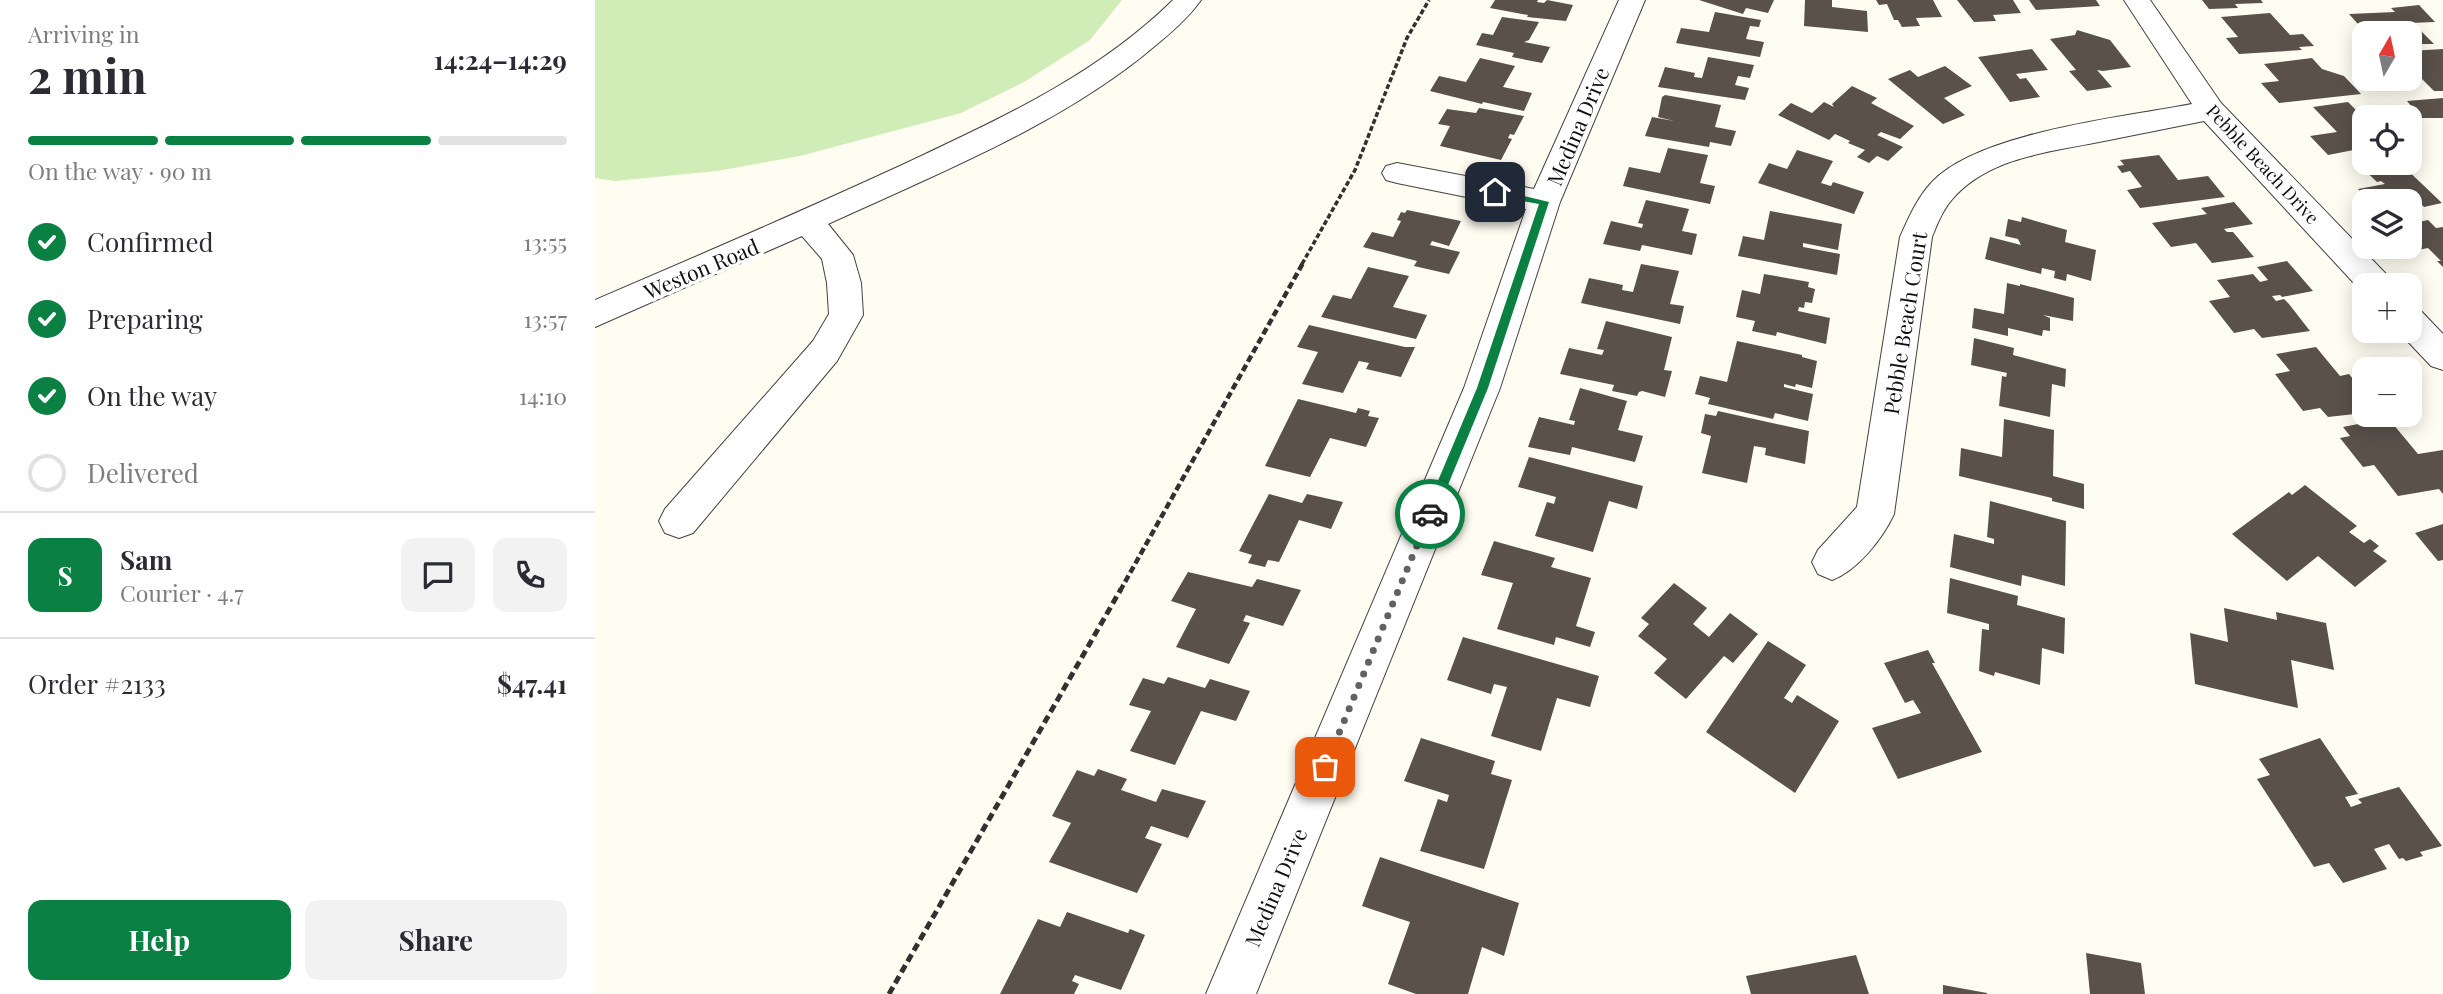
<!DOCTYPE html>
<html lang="en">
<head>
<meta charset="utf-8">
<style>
  body { margin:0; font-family:"Playfair Display",serif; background:#f2f2f3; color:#2b2b33; height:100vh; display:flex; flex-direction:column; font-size:26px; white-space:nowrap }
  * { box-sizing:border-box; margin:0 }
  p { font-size:23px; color:#7c7c81 }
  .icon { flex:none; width:38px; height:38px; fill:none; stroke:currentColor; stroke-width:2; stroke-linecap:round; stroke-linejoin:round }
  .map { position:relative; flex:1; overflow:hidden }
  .drawer { display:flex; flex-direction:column; background:#fff; width:595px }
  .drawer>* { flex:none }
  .needle { width:46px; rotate:9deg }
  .fabs { position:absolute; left:1757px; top:21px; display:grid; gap:14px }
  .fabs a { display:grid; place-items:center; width:70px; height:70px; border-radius:14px; background:#fff; box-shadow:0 4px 18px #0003; font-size:35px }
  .pin { position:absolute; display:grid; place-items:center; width:60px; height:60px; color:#fff; margin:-30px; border-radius:14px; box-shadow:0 4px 10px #0006 }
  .courier { position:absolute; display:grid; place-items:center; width:70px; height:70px; margin:-35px; border:5px solid #0b8043; border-radius:50%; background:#fff; color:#222; box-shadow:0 2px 9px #0007 }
  .headline em { font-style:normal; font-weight:700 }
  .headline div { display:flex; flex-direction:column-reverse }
  .headline { display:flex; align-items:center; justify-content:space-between; height:119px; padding:0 28px }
  h1 { font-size:46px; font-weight:700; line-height:52px }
  .bar { display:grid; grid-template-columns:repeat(4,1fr); gap:10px 7px; align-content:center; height:84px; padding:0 28px }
  .bar i { height:9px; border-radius:5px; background:#e1e1e2 }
  .bar .on { background:#0b8043 }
  .bar p { grid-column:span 4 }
  .line { display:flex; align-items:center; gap:18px; padding:0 28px; border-top:2px solid #e1e1e2 }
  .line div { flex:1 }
  .round { display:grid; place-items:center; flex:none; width:74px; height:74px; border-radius:14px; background:#f2f2f3 }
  ol { padding:0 28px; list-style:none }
  li { display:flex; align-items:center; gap:21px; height:77px }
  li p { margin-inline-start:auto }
  li .icon { padding:7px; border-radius:50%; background:#0b8043; color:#fff; stroke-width:4 }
  li:last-child { color:#7c7c81 }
  li i { width:38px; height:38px; border:4px solid #e1e1e2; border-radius:50% }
  .primary-button { display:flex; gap:14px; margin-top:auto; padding:14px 28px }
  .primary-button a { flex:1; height:80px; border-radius:14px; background:#0b8043; color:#fff; font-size:28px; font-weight:700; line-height:80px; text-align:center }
  .primary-button a+a { background:#f2f2f3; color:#2b2b33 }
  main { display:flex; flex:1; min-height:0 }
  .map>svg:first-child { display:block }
  .green { fill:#d0edb7 }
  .building { fill:#59514a }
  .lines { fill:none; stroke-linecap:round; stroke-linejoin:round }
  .minor-casing { stroke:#424242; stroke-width:2 }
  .path-far2 { stroke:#313131; stroke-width:3.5; stroke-dasharray:5 2.5; stroke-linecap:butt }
  .path-far1 { stroke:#313131; stroke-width:4.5; stroke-dasharray:7 3.5; stroke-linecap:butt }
  .path { stroke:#313131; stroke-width:5; stroke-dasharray:8 4.5; stroke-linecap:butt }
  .minor { fill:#fff; fill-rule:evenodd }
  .route { fill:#0b8043 }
  .done { stroke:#63625e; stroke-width:7; stroke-dasharray:0 12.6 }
  .labels { text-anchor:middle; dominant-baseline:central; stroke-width:7; stroke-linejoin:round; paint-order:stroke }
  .far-street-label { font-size:18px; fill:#0f0f0f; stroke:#fff }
  .street-label { font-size:21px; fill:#0f0f0f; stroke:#fff }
</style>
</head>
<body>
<main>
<section class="drawer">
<div class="headline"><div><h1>2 min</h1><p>Arriving in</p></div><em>14:24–14:29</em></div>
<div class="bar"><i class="on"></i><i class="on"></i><i class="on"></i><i></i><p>On the way · 90 m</p></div>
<ol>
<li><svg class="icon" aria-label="check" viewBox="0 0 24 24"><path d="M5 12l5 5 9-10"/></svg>Confirmed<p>13:55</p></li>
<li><svg class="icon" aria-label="check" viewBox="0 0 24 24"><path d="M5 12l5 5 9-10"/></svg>Preparing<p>13:57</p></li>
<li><svg class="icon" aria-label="check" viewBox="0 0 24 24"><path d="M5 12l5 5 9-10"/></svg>On the way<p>14:10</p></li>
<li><i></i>Delivered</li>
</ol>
<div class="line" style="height:126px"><b class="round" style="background:#0b8043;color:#fff">S</b><div><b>Sam</b><p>Courier · 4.7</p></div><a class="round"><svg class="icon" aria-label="chat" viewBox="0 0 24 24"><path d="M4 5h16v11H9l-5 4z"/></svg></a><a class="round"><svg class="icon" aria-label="phone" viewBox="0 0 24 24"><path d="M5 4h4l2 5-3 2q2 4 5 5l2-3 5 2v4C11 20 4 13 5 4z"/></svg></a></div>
<div class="line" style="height:91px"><div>Order #2133</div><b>$47.41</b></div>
<div class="primary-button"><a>Help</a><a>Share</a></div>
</section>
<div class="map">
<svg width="1848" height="994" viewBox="0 0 1848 994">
  <rect width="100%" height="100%" fill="#fffdf1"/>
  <path class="green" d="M0 0H527L495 40 429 82 366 113 205 156 122 171 20 181 0 178Z"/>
  <path class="building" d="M900 0H943L942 2 949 3 952 0 978 5 971 21 932 17 933 15 895 8Z
    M1104 0H1179L1173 13 1151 8 1148 14Z
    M1210 0H1237V7L1272 11 1273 32 1209 26Z
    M1281 0H1338L1347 17 1321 18 1325 26 1307 27 1303 20H1299L1292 4 1284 5Z
    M1362 0H1418L1426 13 1398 15 1401 21 1379 22Z
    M1434 0H1501L1505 6 1441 10Z
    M1607 0H1666L1668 3 1640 4 1643 8 1614 9Z
    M1824 5 1840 22 1815 23 1821 26 1839 44H1815V33L1770 32 1754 14 1800 12 1796 8Z
    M1120 12 1166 20 1164 27 1155 26 1151 39 1169 42 1165 57 1081 43 1086 28 1114 32Z
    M1675 13 1695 35 1708 34 1719 46 1704 47 1707 50 1644 54 1631 38 1643 37 1626 17Z
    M907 17 944 22 934 40 929 42 955 47 947 63 917 57 919 53 881 45 887 33 898 35Z
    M1482 30 1515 40 1536 67 1508 71 1502 70 1517 87 1492 91 1474 71 1481 70 1455 39 1480 35Z
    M1437 49 1453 70 1421 74 1425 79 1431 78 1445 97 1415 102 1383 57Z
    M1848 49V91H1839L1815 67V51Z
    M1113 57 1159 65 1155 78 1143 76 1140 85 1154 88 1150 100 1063 87 1070 67 1100 73 1099 77 1107 78Z
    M885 58 920 66 908 87 937 93 929 111 888 102 887 104 835 91 844 76 871 82Z
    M1717 58 1727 69 1749 76 1766 94 1684 103 1666 83 1684 81 1669 64Z
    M1350 66 1377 86 1349 98 1370 115 1348 124 1293 79 1315 70 1323 77Z
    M1257 86 1282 98 1276 103 1319 126 1305 139 1286 132 1282 135 1308 147 1293 161 1282 156 1274 163 1262 157 1270 150 1253 143 1255 141 1240 134 1234 140 1183 115 1196 103 1217 113 1229 102 1239 107 1237 104Z
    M1070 95 1126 105 1120 127 1141 131 1136 146 1115 142 1114 147 1050 136 1057 117 1079 121 1063 117 1067 97Z
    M1848 98V118H1826L1812 101Z
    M1753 102 1769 118V148L1733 155 1715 136 1742 132 1718 107Z
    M884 108 929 116 919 135 915 134 913 138 917 139 906 160 845 146 855 126 843 124 852 109 881 113Z
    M1073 148 1113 155 1105 183 1120 186 1115 204 1028 186 1034 167 1065 173Z
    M1202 150 1238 161 1226 183 1236 186 1238 182 1269 192 1259 214 1163 183 1174 163 1192 169Z
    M1564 155 1583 180 1613 176 1630 197 1545 208 1532 190 1547 187 1535 171 1527 173 1522 166 1529 165 1525 160Z
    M1769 158V163H1805L1847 203 1829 207 1825 203 1815 205V201H1775L1763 189 1790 184 1786 181 1782 182 1759 160Z
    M1051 200 1094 209 1087 231 1102 234 1097 255 1047 245 1045 251 1008 244 1016 221 1047 228 1048 224 1043 223Z
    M1639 202 1658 224 1629 229 1632 232H1638L1659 257 1617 263 1601 243 1576 247 1557 223 1612 214 1606 208Z
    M812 210 866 221 854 246 837 241 835 245 865 252 854 274 819 266 822 261 768 247 777 232 798 237 806 221 802 220 806 212 810 213Z
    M1175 211 1247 224 1243 250 1208 243V247L1245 254 1242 275 1143 256 1148 236 1169 240Z
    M1427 217 1472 230 1470 242 1501 250 1496 281 1472 274 1471 281 1459 278 1460 271 1447 268 1446 274 1390 259 1395 237 1426 245 1423 239 1410 236 1413 219 1426 222Z
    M1833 220 1841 228 1848 227V267L1842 261H1846L1833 248 1823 250 1815 242V224Z
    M1692 261 1718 291 1687 297 1685 295 1677 296 1681 301 1689 299 1694 304 1715 331 1667 338 1659 329 1639 333 1614 301 1635 297 1622 280 1658 274 1665 282 1673 280 1662 267Z
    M1046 264 1084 271 1075 304 1089 306 1085 324 986 303 994 278 1028 285 1027 290 1038 292Z
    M773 267 814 276 798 307 832 315 821 339 726 317 738 295 756 299Z
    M1169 274 1214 282 1213 287 1220 289 1217 303 1210 302 1209 308 1204 307 1203 311 1235 318 1231 344 1182 332 1181 336 1157 331 1160 321 1141 317 1147 290 1165 294Z
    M1412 283 1425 286V284L1479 298 1478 321 1448 315 1455 318V331L1448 330 1447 336 1413 328V336L1377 328 1379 308 1409 314Z
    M1011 321 1077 337 1069 370 1077 371 1070 397 1047 391 1044 392 1042 396 1017 391 1019 385 965 374 974 348 1007 355 1009 350 1002 349Z
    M714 325 810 347H820L806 377 771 369 774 363 764 361 748 393 707 384 723 352 702 347Z
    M1379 338 1419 348 1418 355 1471 369 1470 387 1457 384 1455 417 1404 406 1407 376 1411 377 1412 373 1376 365Z
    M1142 341 1207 355V357L1222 361 1217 388 1201 384 1200 387 1189 384V387L1218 394 1213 421 1180 413 1178 419 1113 404 1115 398 1100 394 1105 376 1132 382Z
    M1721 347 1745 376 1754 374 1769 393V413L1733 417 1725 408 1708 411 1680 374 1695 371 1681 354Z
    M985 388 1032 401 1023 430 1048 436 1040 462 977 447 975 455 933 447 944 417 979 425 980 421 974 420Z
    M703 399 761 413 763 408 775 411 773 416 784 418 771 447 735 438 715 477 670 466Z
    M1123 411 1214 431 1210 464 1170 455 1171 448 1159 446 1152 483 1107 473 1116 436 1106 433 1110 414 1121 416Z
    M1793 418 1823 454 1848 450V494L1844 489 1803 496 1779 465 1768 467 1745 438 1755 436 1748 427Z
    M1409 419 1459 430 1458 476 1489 484V509L1457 501V498L1364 476 1366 448 1407 457Z
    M934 457 1048 486 1042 509 1014 501 998 552 940 536 952 502 959 504 961 497 923 487Z
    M1710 485 1762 526 1754 532 1769 543 1775 539 1784 546 1778 551 1792 561 1760 587 1723 556 1692 581 1637 534 1694 492 1697 495Z
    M674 494 707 503 712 494 748 502 736 529 704 520 684 562 673 560 670 567 653 563 657 555 644 551Z
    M1395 501 1471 521 1470 586 1427 575 1426 586 1355 567 1359 534 1399 544V539L1392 537Z
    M1848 524V560L1843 561 1820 533Z
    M899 541 960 558 956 567 996 578 981 626 1000 632 995 647 961 637 959 645 902 629 918 583 886 575Z
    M593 572 657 587 662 579 706 590 688 626 651 615 648 621 655 623 634 664 581 647 601 609 576 601Z
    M1355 578 1423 596 1422 605 1470 618 1469 654 1447 648 1445 685 1400 672 1399 676 1384 671 1387 629 1394 630V624L1352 613Z
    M1079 583 1112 608 1098 624 1114 637 1135 613 1163 634 1138 663 1129 656 1091 699 1059 673 1072 659 1043 636 1054 624 1046 618Z
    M1629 608 1682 620 1681 612 1731 623 1739 670 1696 660 1703 708 1600 684 1595 633 1633 642Z
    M868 637 1004 676 995 707 962 698 946 751 896 736 912 687 899 684 896 694 852 680Z
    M1173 641 1211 665 1189 698 1197 703 1202 695 1244 721 1200 793 1111 732Z
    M1333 650 1340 663H1337L1387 752 1303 779 1277 728 1326 713 1318 700 1310 703 1289 663Z
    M573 677 610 688 615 679 655 691 641 721 606 711 580 765 535 751 556 711 534 705 548 678 569 684Z
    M826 738 900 761 896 774 917 780 889 869 825 851 843 799 852 802 854 795 809 781Z
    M1725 738 1763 794 1750 797 1756 807 1767 803 1763 799 1804 787 1847 846 1825 852 1828 856 1811 861 1808 858 1804 859 1794 844 1779 849 1792 869 1748 883 1734 863 1719 867 1662 779 1675 775 1664 759Z
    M503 769 532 779 526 790 561 802 567 789 611 801 593 838 556 826 550 838 567 844 542 893 454 862 476 823 457 816 482 770 499 776Z
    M785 857 924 903 909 956 887 947 873 994H821L793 984 815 922 767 906Z
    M472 912 533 933 535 929 550 935 526 990 480 975 477 981 484 984 479 994H405L443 919 465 927Z
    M1491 953 1546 963 1550 994H1495Z
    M1261 955 1274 994H1156L1151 976Z
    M1348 985 1392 993V994H1348Z"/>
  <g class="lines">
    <g class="minor-casing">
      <path id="minor" d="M578 0H606C594 17 577 32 561 45 470 123 342 174 233 224L258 255 266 283 268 315 242 361 98 533 84 538 70 533 64 521 70 509 218 341 234 314 232 283 227 259 207 236 0 327V300C103 256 205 212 307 165 404 119 501 76 578 0Z
        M1024 0H1050L965 202 905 388 661 994H611L869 388 931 209 802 183 791 180 787 173 791 166 802 163 939 189Z
        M1529 0H1555L1626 103 1793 276 1798 285H1769V294L1609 121C1574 128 1539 135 1504 142 1454 152 1398 157 1361 195 1349 207 1343 222 1337 237L1299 514C1288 538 1262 571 1237 580L1223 574 1217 562 1223 550 1262 507 1305 237C1314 217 1322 198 1337 182 1384 132 1530 117 1597 104Z
        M1815 308 1827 312 1848 334V370L1836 366 1803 331H1815Z"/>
    </g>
    <path class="path-far2" d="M707 264 760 170 812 38 834 0"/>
    <path class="path-far1" d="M525 591 708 263"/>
    <path class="path" d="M294 994 526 589"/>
    <use href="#minor" class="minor"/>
  </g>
  <path class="route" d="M900 189 954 202 893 388 841 514 835 519 829 514 882 388 944 204 897 195 896 192Z"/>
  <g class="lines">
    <path class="done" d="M730 767 835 514"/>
  </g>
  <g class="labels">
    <g class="far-street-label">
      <text transform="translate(1668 164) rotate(47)">Pebble Beach Drive</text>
    </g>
    <g class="street-label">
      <text transform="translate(982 126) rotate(-67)">Medina Drive</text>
      <text transform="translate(106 268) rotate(-23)">Weston Road</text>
      <text transform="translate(1309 323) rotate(-81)">Pebble Beach Court</text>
      <text transform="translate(680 887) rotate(-67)">Medina Drive</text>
    </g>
  </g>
</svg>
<div class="fabs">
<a><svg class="needle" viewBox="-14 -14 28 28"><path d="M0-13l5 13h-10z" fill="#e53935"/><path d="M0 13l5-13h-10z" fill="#7c7c81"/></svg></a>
<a><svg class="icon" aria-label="locate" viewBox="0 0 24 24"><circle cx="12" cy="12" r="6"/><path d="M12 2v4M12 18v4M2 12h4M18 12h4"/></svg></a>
<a><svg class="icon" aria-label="layers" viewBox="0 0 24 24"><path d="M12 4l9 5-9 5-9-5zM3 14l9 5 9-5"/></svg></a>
<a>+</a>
<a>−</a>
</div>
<div class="pin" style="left:730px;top:767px;background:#ea580c"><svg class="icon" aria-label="bag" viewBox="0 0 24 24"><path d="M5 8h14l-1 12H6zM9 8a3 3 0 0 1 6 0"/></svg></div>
<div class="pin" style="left:900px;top:192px;background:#1f2937"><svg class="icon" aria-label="home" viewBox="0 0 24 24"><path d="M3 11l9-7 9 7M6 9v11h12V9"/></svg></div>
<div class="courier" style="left:835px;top:514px"><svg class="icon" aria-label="car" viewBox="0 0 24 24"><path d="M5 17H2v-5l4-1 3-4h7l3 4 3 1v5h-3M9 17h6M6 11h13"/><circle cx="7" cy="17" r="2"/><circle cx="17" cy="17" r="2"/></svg></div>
</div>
</main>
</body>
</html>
